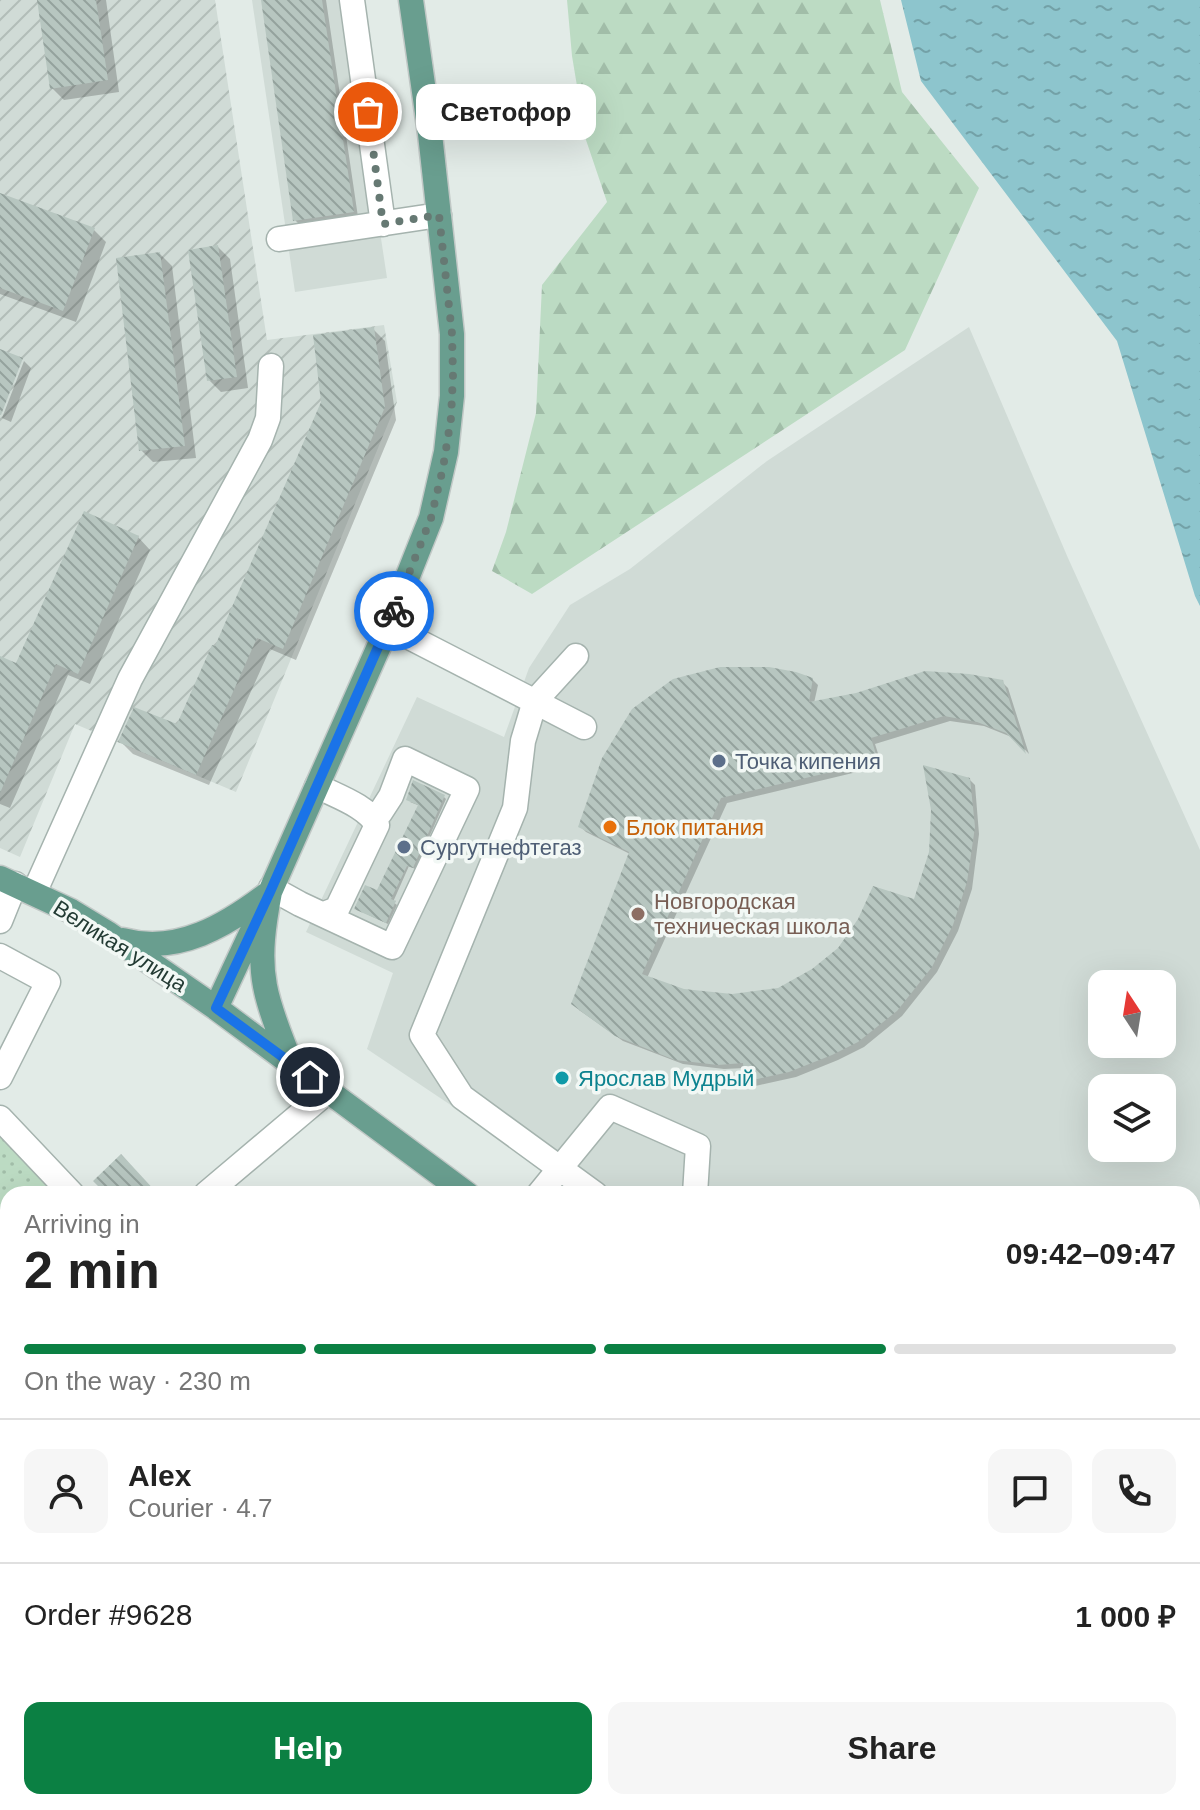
<!DOCTYPE html>
<html lang="en">
<head>
<meta charset="utf-8">
<style>
  body { margin:0; font-family:Helvetica,sans-serif; background:#f6f6f6; color:#222; height:100vh; display:flex; flex-direction:column; font-size:30px; white-space:nowrap }
  * { box-sizing:border-box; margin:0 }
  p { font-size:26px; color:#767676 }
  .icon { flex:none; width:44px; height:44px; fill:none; stroke:currentColor; stroke-width:2; stroke-linecap:round; stroke-linejoin:round }
  .map { position:relative; flex:1; overflow:hidden }
  .drawer { position:absolute; left:0px; top:1186px; width:1200px; height:624px; display:flex; flex-direction:column; background:#fff; border-radius:24px 24px 0 0; box-shadow:0 8px 32px #0002 }
  .drawer>* { flex:none }
  .needle { width:52px; rotate:348deg }
  .tools { position:absolute; left:1088px; top:970px; display:grid; gap:16px }
  .tools a { display:grid; place-items:center; width:88px; height:88px; border-radius:16px; background:#fff; box-shadow:0 8px 32px #0002; font-size:40px }
  .pin { position:absolute; display:grid; place-items:center; width:68px; height:68px; color:#fff; margin:-34px; border:4px solid #fff; border-radius:50%; box-shadow:0 2px 8px #0007 }
  .courier { position:absolute; display:grid; place-items:center; width:80px; height:80px; margin:-40px; border:6px solid #1a73e8; border-radius:50%; background:#fff; color:#222; box-shadow:0 2px 10px #0007 }
  .bubble { position:absolute; height:56px; border-radius:16px; background:#fff; box-shadow:0 8px 32px #0002; font-size:26px; font-weight:600; line-height:56px; text-align:center }
  .overview em { font-style:normal; font-weight:600 }
  .overview div { display:flex; flex-direction:column-reverse }
  .overview { display:flex; align-items:center; justify-content:space-between; height:136px; padding:0 24px }
  h1 { font-size:52px; font-weight:600; line-height:60px }
  .bar { display:grid; grid-template-columns:repeat(4,1fr); gap:12px 8px; align-content:center; height:96px; padding:0 24px }
  .bar i { height:10px; border-radius:6px; background:#e0e0e0 }
  .bar .on { background:#0b8043 }
  .bar p { grid-column:span 4 }
  .line { display:flex; align-items:center; gap:20px; padding:0 24px; border-top:2px solid #e0e0e0 }
  .line div { flex:1 }
  .round { display:grid; place-items:center; flex:none; width:84px; height:84px; border-radius:16px; background:#f6f6f6 }
  .button { display:flex; gap:16px; margin-top:auto; padding:16px 24px }
  .button a { flex:1; height:92px; border-radius:16px; background:#0b8043; color:#fff; font-size:32px; font-weight:600; line-height:92px; text-align:center }
  .button a+a { background:#f6f6f6; color:#222 }
  .map>svg:first-child { display:block }
  .built { fill:#d0dbd6; fill-rule:evenodd }
  .industrial { fill:url(#industrial-furrows) }
  .forest { fill:url(#forest-firs) }
  .park { fill:url(#park-dots) }
  .water { fill:url(#water-ripples) }
  .shadow { fill:#0003 }
  .building { fill:url(#building-back-hatch) }
  .lines { fill:none; stroke-linecap:round; stroke-linejoin:round }
  .minor-casing { stroke:#a5b3ae; stroke-width:27 }
  .major-casing { stroke:#c1c8c6; stroke-width:27 }
  .minor { stroke:#fff; stroke-width:24 }
  .major { stroke:#699e8f; stroke-width:24 }
  .done { stroke:#667973; stroke-width:8; stroke-dasharray:0 14.4 }
  .route { stroke:#1a73e8; stroke-width:10 }
  .service-dot { fill:#5c6f8a; stroke:#f2f8f5; stroke-width:3 }
  .food-dot { fill:#e8710a; stroke:#f2f8f5; stroke-width:3 }
  .education-dot { fill:#8d6e63; stroke:#f2f8f5; stroke-width:3 }
  .culture-dot { fill:#0f9aa8; stroke:#f2f8f5; stroke-width:3 }
  .labels { text-anchor:middle; dominant-baseline:central; stroke-width:7; stroke-linejoin:round; paint-order:stroke }
  .service-label { font-size:22px; fill:#4e5e75; stroke:#f2f8f5; text-anchor:start }
  .food-label { font-size:22px; fill:#c56008; stroke:#f2f8f5; text-anchor:start }
  .education-label { font-size:22px; fill:#785e54; stroke:#f2f8f5; text-anchor:start }
  .street-label { font-size:22px; fill:#233b34; stroke:#f2f8f5 }
  .culture-label { font-size:22px; fill:#0d838f; stroke:#f2f8f5; text-anchor:start }
</style>
</head>
<body>
<div class="map">
<svg width="1200" height="1810" viewBox="0 0 1200 1810">
  <defs>
    <pattern id="industrial-furrows" width="10" height="10" patternUnits="userSpaceOnUse" patternTransform="scale(2)"><rect width="10" height="10" fill="#d0dbd6"/><path d="M-1 1l2-2M0 10L10 0M9 11l2-2" fill="none" stroke="#b2bdb8"/></pattern>
    <pattern id="forest-firs" width="22" height="20" patternUnits="userSpaceOnUse" patternTransform="scale(2)"><rect width="22" height="20" fill="#bcdbc3"/><path d="M5 1l3.5 6h-7zM16 11l3.5 6h-7z" fill="#a1bda8"/></pattern>
    <pattern id="park-dots" width="8" height="8" patternUnits="userSpaceOnUse" patternTransform="scale(2)"><rect width="8" height="8" fill="#bcdbc3"/><path d="M2 2h.1M6 6h.1" fill="none" stroke="#a1bda8" stroke-width="1.8" stroke-linecap="round"/></pattern>
    <pattern id="water-ripples" width="26" height="14" patternUnits="userSpaceOnUse" patternTransform="scale(2)"><rect width="26" height="14" fill="#8dc5cd"/><path d="M2 4q2-2 4 0t4 0M15 11q2-2 4 0t4 0" fill="none" stroke="#73a1a7"/></pattern>
    <pattern id="building-back-hatch" width="6" height="6" patternUnits="userSpaceOnUse" patternTransform="scale(2)"><rect width="6" height="6" fill="#b7c6c0"/><path d="M-1 5l2 2M0 0l6 6M5-1l2 2" fill="none" stroke="#94a29d"/></pattern>
  </defs>
  <rect width="100%" height="100%" fill="#e2ebe7"/>
  <path class="built" d="M252 0H345L387 278 295 292Z
    M969 327 1068 558 1200 850V1361L1192 1370V1194H570L491 1132 367 1049 393 973 306 932 417 697 504 737 529 668 570 605 630 569 767 461ZM1102 984H1162V1044H1102ZM1102 1088H1162V1148H1102Z"/>
  <path class="industrial" d="M0 0H215L267 340 384 325 397 402 236 792 75 724 20 857 0 848Z"/>
  <path class="forest" d="M567 0H880L902 92 979 188 905 350 532 594 492 571 506 532 536 413 542 285 607 202 586 140 572 56Z"/>
  <path class="park" d="M0 1132 53 1194H8V1404L0 1414Z
    M8 1415V1802H373L360 1810H0V1424Z"/>
  <path class="water" d="M901 0H1200V606L1195 596 1117 341 921 81Z
    M1200 1383V1743L1192 1738V1393Z"/>
  <path class="shadow" d="M39 0H106L119 92 64 100 52 88Z
    M263 0H326L358 217 301 226 295 220Z
    M0 195 94 230 106 242 76 322 0 294Z
    M218 247 230 259 248 388 221 392 209 380Z
    M160 254 172 266 196 458 153 462 141 450Z
    M373 329 385 341 396 420 296 660 270 649 209 785 133 754 121 742 178 727Z
    M24 361 31 368 11 422 2 418Z
    M138 537 150 550 90 684 68 675 10 808 0 804V658L17 666Z
    M812 679 818 685 814 703 1002 682 1008 688 1029 754 1014 738 984 726 950 721 875 744 882 766 727 803 647 978 684 991 732 996 779 990 813 971 915 902 969 779 975 785 979 834 972 889 958 931 937 972 902 1016 864 1047 838 1060 796 1077 751 1087 746 1081 745 1068 724 1069 683 1064 623 1041 579 1010 630 854 586 832 580 826Z
    M443 796 446 799 415 869 409 866 393 902 397 905 388 924 358 910 378 893 420 806 410 802Z
    M262 1802H383L370 1810H250Z
    M448 1802H488L489 1803 484 1810H449L445 1806Z
    M572 1802H621L610 1810H578Z
    M816 1802H849L853 1810H820Z
    M890 1802H983L987 1810H894Z"/>
  <path class="building" d="M37 0H96L108 80 50 89Z
    M261 0H322L354 212 293 221Z
    M0 193 95 228 63 311 0 288Z
    M218 245 237 377 207 381 188 250Z
    M160 252 185 446 139 451 116 258Z
    M374 327 385 407 283 649 257 638 196 775 118 742 134 707 177 724 212 645 215 646 321 402 313 335Z
    M0 349 23 358 1 415H0Z
    M84 511 139 536 78 674 56 664 0 793V656L16 663Z
    M720 667H769L796 672 813 678 809 702 856 693 925 671 969 674 1003 680 1026 754 1006 733 977 722 944 716 871 738 878 761 721 798 642 974 684 989 732 994 778 988 812 969 838 948 858 919 873 886 914 899 929 852 931 810 923 765 970 778 975 827 967 882 953 925 932 967 897 1011 858 1042 832 1055 789 1072 744 1082 743 1063 718 1065 675 1060 615 1036 571 1004 629 852 578 827 602 758 632 709 673 679Z
    M413 780 445 795 413 868 407 866 391 899 396 901 386 923 354 909 365 885 377 890 418 805 406 800Z
    M121 1154 158 1194H106L93 1181Z"/>
  <g class="lines">
    <g class="minor-casing">
      <path id="minor" d="M352 0 383 224
        M279 239 439 215
        M388 626 584 727
        M576 656 535 701 523 741 515 808 422 1035 462 1097 595 1194
        M317 786C336 796 367 806 377 825L337 909 324 914
        M271 888 300 904 392 947 467 789 405 759 391 796 380 813 372 815
        M34 893 130 679 260 440 268 418 271 366
        M0 921 15 884
        M0 956 48 982 0 1077
        M0 1118 72 1194
        M206 1194 328 1091
        M539 1194 610 1107 698 1146 695 1194
        M0 1536 8 1520
        M689 1802H690
        M787 1802 792 1810
        M376 1810 389 1802
        M497 1810 504 1802"/>
    </g>
    <g class="major-casing">
      <path id="major" d="M0 878 71 911 109 934 216 1008 467 1194
        M123 940C178 955 227 925 270 892
        M216 1008 259 916
        M291 1064C282 1039 270 1013 265 986 259 955 264 923 270 892L388 626 431 518 446 452 452 396V334L430 134 411 0
        M1053 1802 1058 1810"/>
    </g>
    <use href="#minor" class="minor"/>
    <use href="#major" class="major"/>
  </g>
  <g class="lines">
    <path class="done" d="M368 112 383 224 439 215 452 334 453 375 451 418 443 468 431 518 394 611"/>
    <path class="route" d="M310 1077 216 1008 270 892 394 611"/>
  </g>
  <g class="service-dot">
    <circle cx="719" cy="761" r="8"/>
    <circle cx="404" cy="847" r="8"/>
  </g>
  <circle class="food-dot" cx="610" cy="827" r="8"/>
  <circle class="education-dot" cx="638" cy="914" r="8"/>
  <circle class="culture-dot" cx="562" cy="1078" r="8"/>
  <g class="labels">
    <g class="service-label">
      <text x="735" y="761">Точка кипения</text>
      <text x="420" y="847">Сургутнефтегаз</text>
    </g>
    <g class="food-label">
      <text x="626" y="827">Блок питания</text>
    </g>
    <g class="education-label">
      <text x="654" y="901">Новгородская<tspan x="654" dy="25">техническая школа</tspan></text>
    </g>
    <g class="street-label">
      <text transform="translate(120 946) rotate(32)">Великая улица</text>
    </g>
    <g class="culture-label">
      <text x="578" y="1078">Ярослав Мудрый</text>
    </g>
  </g>
</svg>
<div class="tools">
<a><svg class="needle" viewBox="-14 -14 28 28"><path d="M0-13l5 13h-10z" fill="#e53935"/><path d="M0 13l5-13h-10z" fill="#767676"/></svg></a>
<a><svg class="icon" aria-label="layers" viewBox="0 0 24 24"><path d="M12 4l9 5-9 5-9-5zM3 14l9 5 9-5"/></svg></a>
</div>
<div class="pin" style="left:368px;top:112px;background:#ea580c"><svg class="icon" aria-label="bag" viewBox="0 0 24 24"><path d="M5 8h14l-1 12H6zM9 8a3 3 0 0 1 6 0"/></svg></div>
<div class="pin" style="left:310px;top:1077px;background:#1f2937"><svg class="icon" aria-label="home" viewBox="0 0 24 24"><path d="M3 11l9-7 9 7M6 9v11h12V9"/></svg></div>
<div class="courier" style="left:394px;top:611px"><svg class="icon" aria-label="bike" viewBox="0 0 24 24"><circle cx="6" cy="16" r="4"/><circle cx="18" cy="16" r="4"/><path d="M6 16l4-8h5l3 8M10 8l3 8H6M13 5h3"/></svg></div>
<div class="bubble" style="left:416px;top:84px;width:180px">Светофор</div>
<section class="drawer">
<div class="overview"><div><h1>2 min</h1><p>Arriving in</p></div><em>09:42–09:47</em></div>
<div class="bar"><i class="on"></i><i class="on"></i><i class="on"></i><i></i><p>On the way · 230 m</p></div>
<div class="line" style="height:144px"><a class="round"><svg class="icon" aria-label="person" viewBox="0 0 24 24"><circle cx="12" cy="8" r="4"/><path d="M4 21q1-7 8-7t8 7"/></svg></a><div><b>Alex</b><p>Courier · 4.7</p></div><a class="round"><svg class="icon" aria-label="chat" viewBox="0 0 24 24"><path d="M4 5h16v11H9l-5 4z"/></svg></a><a class="round"><svg class="icon" aria-label="phone" viewBox="0 0 24 24"><path d="M5 4h4l2 5-3 2q2 4 5 5l2-3 5 2v4C11 20 4 13 5 4z"/></svg></a></div>
<div class="line" style="height:104px"><div>Order #9628</div><b>1 000 ₽</b></div>
<div class="button"><a>Help</a><a>Share</a></div>
</section>
</div>
</body>
</html>
